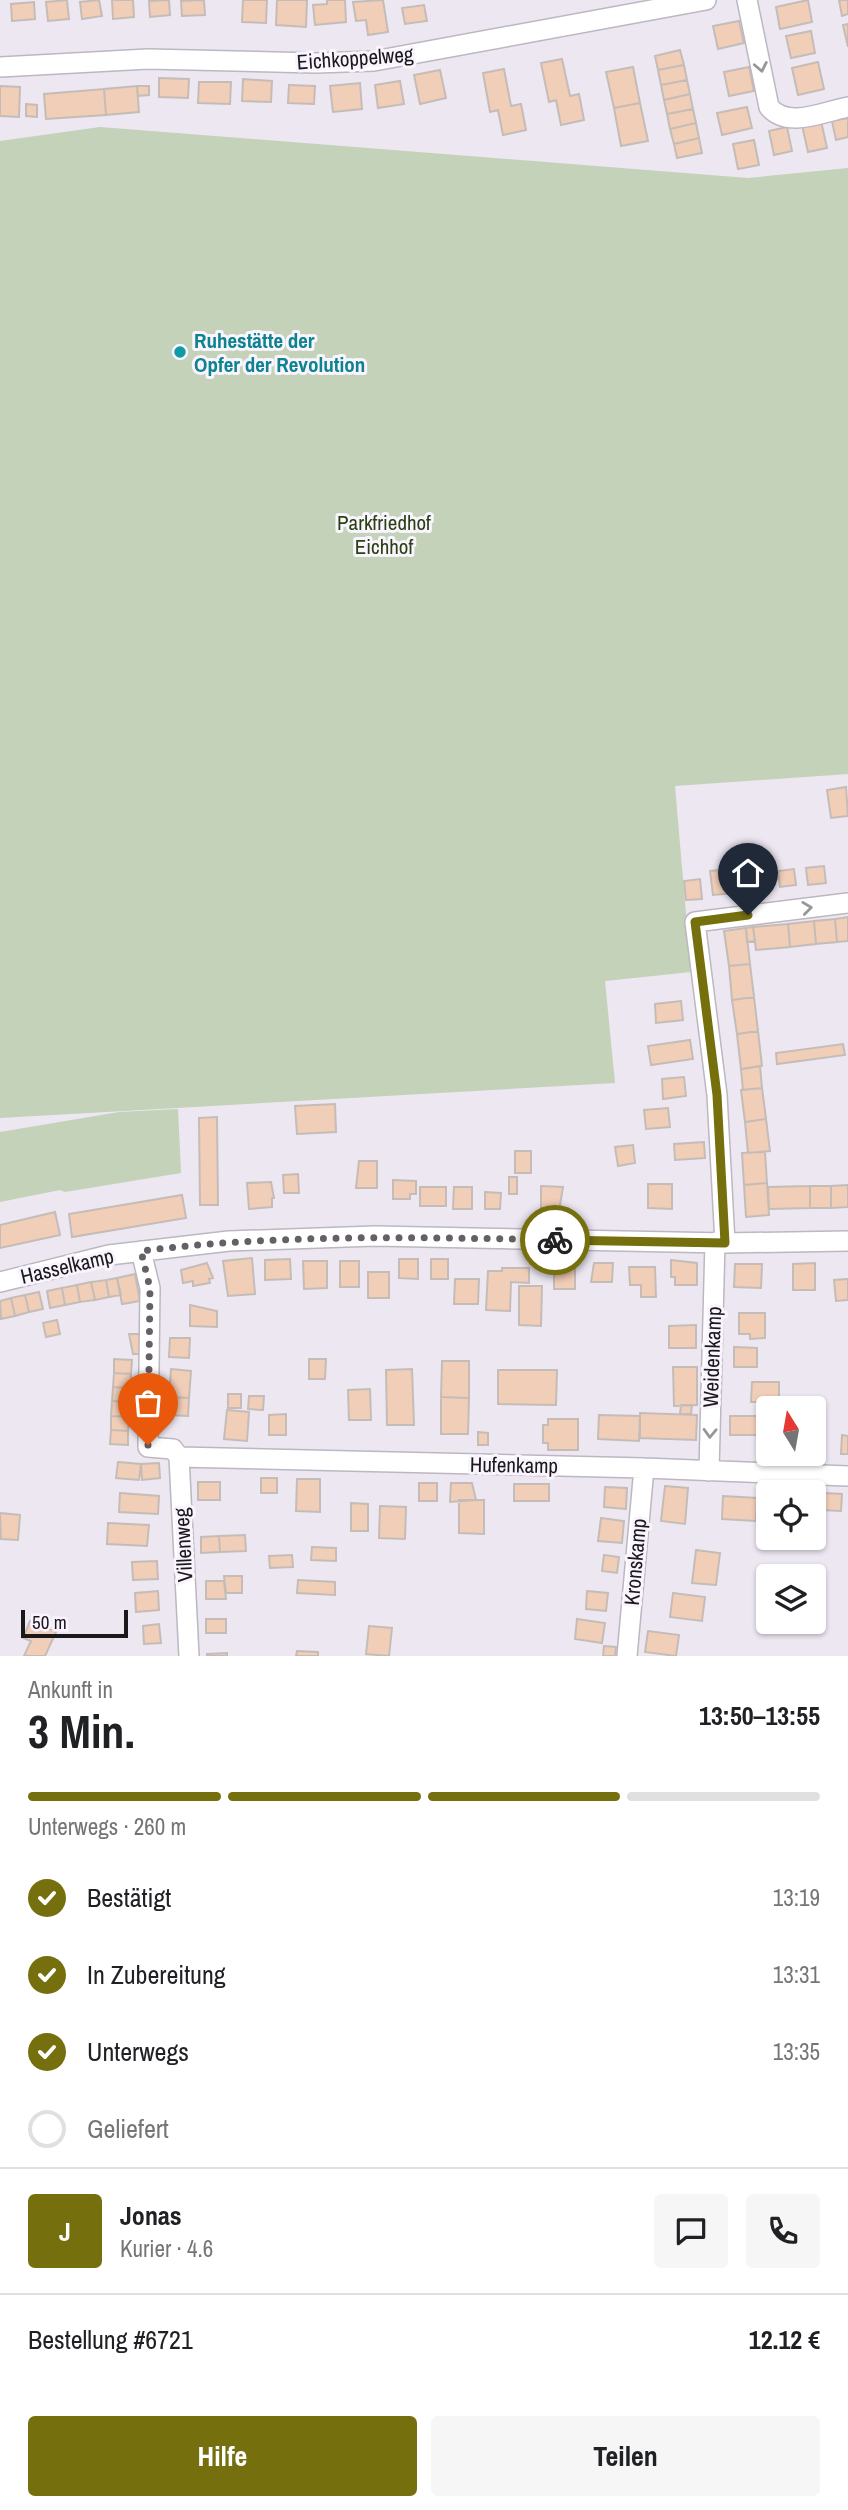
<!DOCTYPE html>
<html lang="de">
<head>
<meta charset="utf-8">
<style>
  body { margin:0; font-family:"Archivo Narrow",sans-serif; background:#f6f6f6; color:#202124; height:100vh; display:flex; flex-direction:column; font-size:26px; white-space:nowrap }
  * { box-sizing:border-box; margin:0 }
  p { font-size:23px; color:#757577 }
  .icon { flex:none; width:38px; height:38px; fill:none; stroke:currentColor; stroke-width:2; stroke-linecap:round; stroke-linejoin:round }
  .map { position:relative; height:1656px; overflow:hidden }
  .sheet { display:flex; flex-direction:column; background:#fff; flex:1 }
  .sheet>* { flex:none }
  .needle { width:46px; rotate:349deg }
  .fabs { position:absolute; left:756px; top:1396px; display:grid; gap:14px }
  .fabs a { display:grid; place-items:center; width:70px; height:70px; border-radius:7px; background:#fff; box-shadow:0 2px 5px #0004; font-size:35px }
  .scale { position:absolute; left:21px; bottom:18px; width:107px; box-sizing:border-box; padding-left:7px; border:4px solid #1a181b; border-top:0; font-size:19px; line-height:24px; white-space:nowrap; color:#1a181b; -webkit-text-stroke:5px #f9f4fe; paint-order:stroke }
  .pin { position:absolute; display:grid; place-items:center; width:60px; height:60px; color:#fff; margin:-72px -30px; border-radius:50% 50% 50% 0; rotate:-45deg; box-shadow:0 0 7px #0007 }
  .pin .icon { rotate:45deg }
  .courier { position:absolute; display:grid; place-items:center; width:70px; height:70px; margin:-35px; border:5px solid #766f0e; border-radius:50%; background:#fff; color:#222; box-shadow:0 2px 9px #0007 }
  .summary em { font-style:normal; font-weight:800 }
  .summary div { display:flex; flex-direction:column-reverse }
  .summary { display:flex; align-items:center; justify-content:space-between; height:119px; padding:0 28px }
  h1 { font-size:46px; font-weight:800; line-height:52px }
  .bar { display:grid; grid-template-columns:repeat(4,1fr); gap:10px 7px; align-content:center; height:84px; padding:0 28px }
  .bar i { height:9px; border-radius:5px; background:#e0e0e0 }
  .bar .current { background:#766f0e }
  .bar p { grid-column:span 4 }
  .line { display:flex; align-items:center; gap:18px; padding:0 28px; border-top:2px solid #e0e0e0 }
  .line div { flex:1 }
  .round { display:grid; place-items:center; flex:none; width:74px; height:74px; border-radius:7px; background:#f6f6f6 }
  ol { padding:0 28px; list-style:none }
  li { display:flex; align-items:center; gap:21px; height:77px }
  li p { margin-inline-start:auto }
  li .icon { padding:7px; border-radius:50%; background:#766f0e; color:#fff; stroke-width:4 }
  li:last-child { color:#757577 }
  li i { width:38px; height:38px; border:4px solid #e0e0e0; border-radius:50% }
  .primary-button { display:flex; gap:14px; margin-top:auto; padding:14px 28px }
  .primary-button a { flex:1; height:80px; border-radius:7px; background:#766f0e; color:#fff; font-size:28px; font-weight:800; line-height:80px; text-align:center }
  .primary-button a+a { background:#f6f6f6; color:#202124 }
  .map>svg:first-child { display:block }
  .green { fill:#c3d2b9 }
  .building { fill:#f1ceb8; stroke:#c6bcb7; stroke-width:2 }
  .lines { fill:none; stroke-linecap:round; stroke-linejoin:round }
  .minor-casing { stroke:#bcb7c0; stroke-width:22 }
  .minor { stroke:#fff; stroke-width:19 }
  .oneway { stroke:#989798 }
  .done { stroke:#646066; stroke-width:7; stroke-dasharray:0 12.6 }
  .route { stroke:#766f0e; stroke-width:9 }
  .culture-dot { fill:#0f9aa8; stroke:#f9f4fe; stroke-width:2.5 }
  .labels { text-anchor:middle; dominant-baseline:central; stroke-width:6; stroke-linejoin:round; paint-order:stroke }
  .street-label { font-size:21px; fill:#1a181b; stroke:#f9f4fe }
  .culture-label { font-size:21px; font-weight:bold; fill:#0d838f; stroke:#f9f4fe; text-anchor:start }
  .park-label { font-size:21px; fill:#284111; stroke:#f9f4fe }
</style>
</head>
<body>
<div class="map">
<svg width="848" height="1656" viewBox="0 0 848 1656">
  <rect width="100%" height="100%" fill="#ece7f1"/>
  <path class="green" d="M100 127 748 178 848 168V774L675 786 691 972 605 981 615 1083 0 1118V141Z
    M178 1109 181 1173 65 1192 60 1190 0 1202V1132L119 1112Z"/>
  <path class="building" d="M67 0 69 19 48 21 46 2Z
    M99 0 102 16 82 19 80 2Z
    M112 0H133L134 17 113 19Z
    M169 0 170 15 150 17 149 1Z
    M204 0 205 15 182 16 181 1Z
    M243 0H267L266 23 242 22Z
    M277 0H307L306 27 276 25Z
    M327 0H345L346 22 315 25 313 5 327 4Z
    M383 0 388 32 368 35 366 20 356 21 353 2Z
    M808 0 812 22 780 29 776 7Z
    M839 0H848V14L842 16Z
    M34 2 35 19 12 21 11 4Z
    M424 5 427 21 405 24 402 8Z
    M739 21 744 43 718 49 713 26Z
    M848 24V47L843 25Z
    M811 31 815 53 791 58 786 36Z
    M680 50 684 65 658 70 655 56Z
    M562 59 570 96 579 94 584 120 561 125 556 100 549 102 541 63Z
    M818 62 824 89 798 95 792 68Z
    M684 65 687 80 661 85 658 70Z
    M633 67 640 103 614 108 606 72Z
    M749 67 754 91 729 96 724 72Z
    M504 69 511 106 521 104 526 130 503 135 498 110 490 112 483 73Z
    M440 70 446 98 420 104 414 75Z
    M159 78 189 79 188 98 159 97Z
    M243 79 272 81 271 102 242 101Z
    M687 80 690 94 664 100 661 85Z
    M400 81 404 104 378 108 375 85Z
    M199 82H231L230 104 198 103Z
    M360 83 362 109 333 112 330 86Z
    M289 85 315 86 314 104 288 103Z
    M0 86 20 87 19 117 0 116Z
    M137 86H149V95L138 96Z
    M137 86 139 112 106 115 104 89Z
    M104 89 106 115 46 119 44 94Z
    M690 94 693 109 667 114 664 100Z
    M640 103 648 141 621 146 614 108Z
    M26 104 37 105V117L26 116Z
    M747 107 752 128 722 135 717 113Z
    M693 109 696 123 670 129 667 114Z
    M848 118V137L836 140 832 121Z
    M821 121 827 148 808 152 802 125Z
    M696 123 699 138 674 144 670 129Z
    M787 127 792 151 774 155 769 131Z
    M699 138 702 153 677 158 674 144Z
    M754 140 759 165 738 169 733 144Z
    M846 787 848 816 831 818 827 790Z
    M764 865 767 890 746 892 743 867Z
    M824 866 826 883 808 885 806 868Z
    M731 869 734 893 713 895 710 871Z
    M794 869 796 885 780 887 778 871Z
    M700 879 702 899 686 900 684 881Z
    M848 917V941L837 942 835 919Z
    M835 919 837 942 816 944 814 921Z
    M814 921 816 944 790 947 788 924Z
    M788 924 790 947 756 950 753 927Z
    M753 927 755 941 747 942 746 928Z
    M746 928 750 964 729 966 724 931Z
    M750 964 754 997 732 1000 729 966Z
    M754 997 758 1031 737 1034 732 1000Z
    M681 1001 683 1020 656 1023 655 1004Z
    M758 1031 762 1066 741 1069 737 1034Z
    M690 1040 693 1059 651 1065 648 1046Z
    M843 1044 845 1055 777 1064 776 1053Z
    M760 1066 762 1088 743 1090 741 1069Z
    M684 1077 686 1096 663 1099 662 1079Z
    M762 1088 766 1119 745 1122 741 1090Z
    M335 1104 336 1132 297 1134 295 1106Z
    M668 1108 670 1127 646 1129 644 1110Z
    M217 1117 218 1205H200L199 1118Z
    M766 1119 770 1151 748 1153 745 1122Z
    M704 1142 705 1158 675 1160 674 1144Z
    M633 1145 635 1163 618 1166 615 1147Z
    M515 1151H531V1173H515Z
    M765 1152 767 1183 744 1185 742 1153Z
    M359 1161H377V1188H356Z
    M298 1174 299 1193H284L283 1175Z
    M509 1177H517V1194H509Z
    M393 1180 416 1181V1194H410V1199H393Z
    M271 1182 274 1198H272V1207L249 1209 247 1183Z
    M767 1183 769 1215 746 1217 744 1185Z
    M648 1184H672V1209L648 1208Z
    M848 1185V1207L831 1208V1186Z
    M541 1186 563 1187 559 1211H541Z
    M810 1186V1208L769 1209 768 1187Z
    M810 1186H831V1208H810Z
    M420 1187H446V1206H420Z
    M454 1187H472V1209H453Z
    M485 1192 501 1193 500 1209H485Z
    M182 1195 186 1218 72 1237 69 1214Z
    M55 1212 60 1235 0 1248V1225Z
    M252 1258 255 1294 228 1296 223 1261Z
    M290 1259 291 1279 265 1280V1260Z
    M399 1259H418V1279L399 1278Z
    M431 1259H448V1279H431Z
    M671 1260 697 1263V1285H675V1277H671Z
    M303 1261H327V1288L304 1289Z
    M340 1261H359V1287H340Z
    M554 1261 575 1262V1289H554Z
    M207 1263 213 1278 209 1279 210 1283 193 1286V1281L183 1283 181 1270Z
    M594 1263H613L612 1282H591Z
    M815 1263V1290H793V1264Z
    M735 1264H762L761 1288 734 1287Z
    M629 1267H655L656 1297H641V1285H630Z
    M502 1268H529V1283L511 1282 510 1311 486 1310 488 1271H502Z
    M368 1272H389V1298H368Z
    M135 1274 140 1301 122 1304 117 1278Z
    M117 1278 121 1295 109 1297 106 1280Z
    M455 1279H479L478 1304H454Z
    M848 1279V1300L836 1301 834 1280Z
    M106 1280 109 1297 95 1300 91 1282Z
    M91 1282 95 1300 80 1302 77 1285Z
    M77 1285 80 1302 65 1305 62 1288Z
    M519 1286H542L541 1326 519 1325Z
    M62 1288 65 1305 50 1308 47 1291Z
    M39 1292 43 1309 29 1312 25 1295Z
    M25 1295 29 1312 15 1316 11 1298Z
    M11 1298 15 1316 1 1319 0 1301Z
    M190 1305 217 1311V1327L190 1326Z
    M739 1313H765V1338L750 1339V1334H739Z
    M57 1320 60 1334 46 1337 43 1323Z
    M696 1325V1348H669V1326Z
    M129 1334H143L142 1354H133Z
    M170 1338H190L189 1358 169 1357Z
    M734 1347 757 1348V1367H734Z
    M114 1359 132 1360 131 1374 114 1373Z
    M309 1359H326L325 1379H309Z
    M442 1361H469V1398L441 1397Z
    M673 1367H697V1405L674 1406Z
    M171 1369 191 1371 189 1398 169 1397Z
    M412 1369 414 1425H387L386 1370Z
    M498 1370H557L556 1405 498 1404Z
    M114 1373 131 1374V1388L113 1387Z
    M752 1382H779V1402H751Z
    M113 1387 131 1388 130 1402 112 1401Z
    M370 1389 371 1420H349L348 1390Z
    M228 1394H241V1408H228Z
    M249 1396H264L263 1410 248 1409Z
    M169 1397 189 1398 188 1416 168 1415Z
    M441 1397 469 1398 468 1434H441Z
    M112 1401 130 1402 129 1417 111 1416Z
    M681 1405H692L691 1414H680Z
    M227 1410 249 1412 247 1441 224 1439Z
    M640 1413 697 1415 696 1440 640 1438Z
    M286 1414V1435H269V1415Z
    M599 1415 640 1416 639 1441 598 1439Z
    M111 1416 129 1417 128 1431 111 1430Z
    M730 1416H765V1435H730Z
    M548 1419H578V1450H548V1443H543V1425H548Z
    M814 1421 825 1422 824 1445H814Z
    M111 1430 128 1431V1445L110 1444Z
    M478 1432 488 1433V1445H478Z
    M842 1435 848 1436V1454H841Z
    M118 1462 141 1464 139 1480 116 1478Z
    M159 1463 160 1478 142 1480 141 1464Z
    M261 1478H277V1493H261Z
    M297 1479H320V1512L296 1511Z
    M198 1482H220V1500H198Z
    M419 1483H437V1501H419Z
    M451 1483H472L476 1500 450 1502Z
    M514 1484H549V1501H514Z
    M665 1486 688 1488 685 1524 661 1521Z
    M605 1487 627 1488 626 1509 604 1507Z
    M120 1493 159 1496 158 1514 119 1512Z
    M824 1493 842 1494 841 1511 822 1510Z
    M723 1496 757 1498 756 1521 722 1519Z
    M459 1500H484V1534L459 1533Z
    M351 1503 368 1504V1531H351Z
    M380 1506 406 1507 405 1539 379 1538Z
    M0 1513 20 1515 18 1540 1 1539Z
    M601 1518 624 1521 622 1543 598 1541Z
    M108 1523 149 1525 147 1546 107 1544Z
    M245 1535 246 1551 220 1552 219 1536Z
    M219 1536 220 1552 201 1553V1537Z
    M312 1547 336 1548V1561L311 1560Z
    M696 1550 720 1553 716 1585 692 1583Z
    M292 1555 293 1567 270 1568 269 1556Z
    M604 1555 619 1557 617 1573 602 1571Z
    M157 1561 158 1579 133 1580 132 1562Z
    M224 1576H242V1593H226Z
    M298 1580 335 1582V1595L297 1593Z
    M206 1581H224L226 1599H206Z
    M158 1591 159 1610 136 1612 135 1593Z
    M587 1591 608 1593 606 1611 586 1609Z
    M673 1593 705 1597 702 1621 670 1617Z
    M206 1619H226V1633H206Z
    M577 1619 605 1623 602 1643 575 1639Z
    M30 1621 56 1632 45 1656H24L31 1641 23 1638Z
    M770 1622H789V1626L770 1625Z
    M159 1624 161 1643 144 1644 143 1626Z
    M369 1626 392 1628 389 1656 366 1654Z
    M648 1631 679 1635 676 1656 645 1652Z
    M604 1646 616 1647 615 1656H603Z
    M297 1651 318 1652V1656H296Z
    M227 1653V1656H207V1654Z"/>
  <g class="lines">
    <g class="minor-casing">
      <path id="minor" d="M747 0 769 107C788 129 822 112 848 107
        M0 67 148 59 316 63 374 61 706 0
        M725 1243 717 1095 695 922 848 903
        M141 1251 150 1288 148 1447 173 1449 179 1457 189 1656
        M0 1282 109 1255 229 1241 375 1236 725 1243 848 1241
        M179 1457 644 1468 848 1476
        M709 1471 715 1242
        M627 1656 644 1468"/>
    </g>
    <use href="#minor" class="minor"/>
  </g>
  <defs><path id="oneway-chevron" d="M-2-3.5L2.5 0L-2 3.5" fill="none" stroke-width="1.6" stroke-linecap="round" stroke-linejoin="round" transform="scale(1.75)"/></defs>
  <g class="oneway">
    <use href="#oneway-chevron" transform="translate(761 67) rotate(79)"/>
    <use href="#oneway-chevron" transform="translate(807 908) rotate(-7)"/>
    <use href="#oneway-chevron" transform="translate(710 1433) rotate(92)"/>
  </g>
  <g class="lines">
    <path class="done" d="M148 1445 150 1288 141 1251C279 1234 416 1237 555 1240"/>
    <path class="route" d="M555 1240 725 1243 717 1095 695 922 748 915"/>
  </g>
  <circle class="culture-dot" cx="180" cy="352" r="7"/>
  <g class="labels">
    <g class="street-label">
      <text transform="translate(355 58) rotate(-4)">Eichkoppelweg</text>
      <text transform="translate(67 1266) rotate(-13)">Hasselkamp</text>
      <text transform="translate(712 1357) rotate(-88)">Weidenkamp</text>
      <text transform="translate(514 1465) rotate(1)">Hufenkamp</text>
      <text transform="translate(183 1545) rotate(-93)">Villenweg</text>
      <text transform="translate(635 1562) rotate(-85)">Kronskamp</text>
    </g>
    <g class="culture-label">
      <text x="194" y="340">Ruhestätte der<tspan x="194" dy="24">Opfer der Revolution</tspan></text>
    </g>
    <g class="park-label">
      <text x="384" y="522">Parkfriedhof<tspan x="384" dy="24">Eichhof</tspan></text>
    </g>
  </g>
</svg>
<div class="fabs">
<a><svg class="needle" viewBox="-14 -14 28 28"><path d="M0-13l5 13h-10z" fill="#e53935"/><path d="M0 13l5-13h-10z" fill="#757577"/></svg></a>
<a><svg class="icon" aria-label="locate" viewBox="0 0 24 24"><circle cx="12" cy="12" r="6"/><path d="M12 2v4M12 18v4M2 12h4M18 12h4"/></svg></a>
<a><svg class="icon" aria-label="layers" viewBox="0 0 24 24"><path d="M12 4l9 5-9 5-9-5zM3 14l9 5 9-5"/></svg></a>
</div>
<div class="scale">50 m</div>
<div class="pin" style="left:148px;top:1445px;background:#ea580c"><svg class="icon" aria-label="bag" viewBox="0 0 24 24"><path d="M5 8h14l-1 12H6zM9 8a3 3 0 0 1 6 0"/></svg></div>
<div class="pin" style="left:748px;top:915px;background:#1f2937"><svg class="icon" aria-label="home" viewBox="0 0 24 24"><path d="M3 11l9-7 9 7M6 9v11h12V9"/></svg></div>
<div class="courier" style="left:555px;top:1240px"><svg class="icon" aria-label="bike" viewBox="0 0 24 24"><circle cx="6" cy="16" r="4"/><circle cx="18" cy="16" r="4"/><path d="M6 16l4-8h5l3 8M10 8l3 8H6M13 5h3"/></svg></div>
</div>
<section class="sheet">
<div class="summary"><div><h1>3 Min.</h1><p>Ankunft in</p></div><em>13:50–13:55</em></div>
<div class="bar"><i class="current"></i><i class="current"></i><i class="current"></i><i></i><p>Unterwegs · 260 m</p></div>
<ol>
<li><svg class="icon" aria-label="check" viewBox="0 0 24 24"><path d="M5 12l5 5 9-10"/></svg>Bestätigt<p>13:19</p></li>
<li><svg class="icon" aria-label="check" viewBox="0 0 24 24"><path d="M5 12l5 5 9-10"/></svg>In Zubereitung<p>13:31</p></li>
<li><svg class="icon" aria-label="check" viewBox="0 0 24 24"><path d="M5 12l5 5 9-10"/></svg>Unterwegs<p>13:35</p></li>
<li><i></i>Geliefert</li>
</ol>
<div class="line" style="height:126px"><b class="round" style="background:#766f0e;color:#fff">J</b><div><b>Jonas</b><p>Kurier · 4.6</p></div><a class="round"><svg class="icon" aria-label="chat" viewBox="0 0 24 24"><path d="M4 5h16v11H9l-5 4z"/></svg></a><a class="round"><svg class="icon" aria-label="phone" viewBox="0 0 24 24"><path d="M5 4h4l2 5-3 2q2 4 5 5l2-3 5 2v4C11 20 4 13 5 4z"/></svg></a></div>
<div class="line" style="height:91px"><div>Bestellung #6721</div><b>12.12 €</b></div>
<div class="primary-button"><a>Hilfe</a><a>Teilen</a></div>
</section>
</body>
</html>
